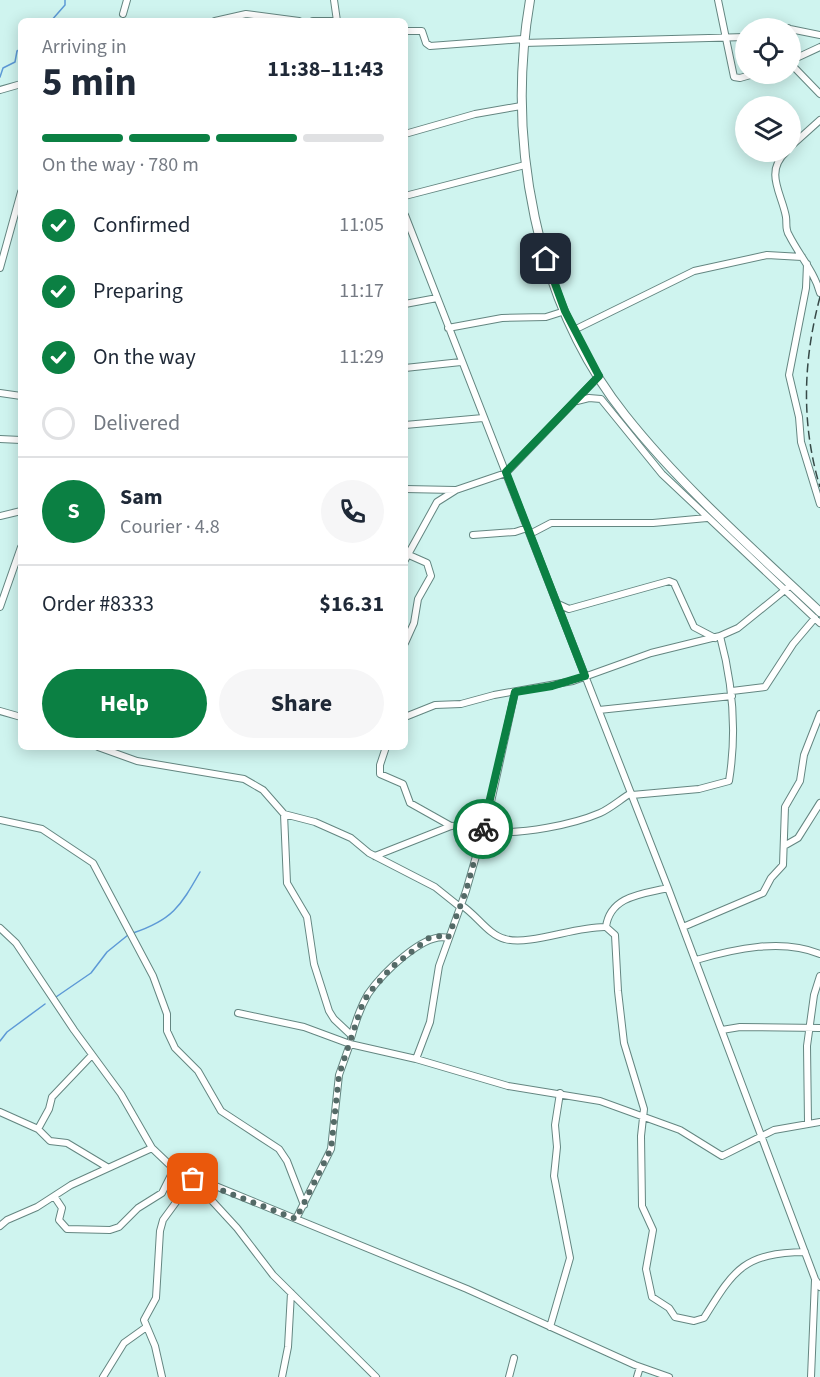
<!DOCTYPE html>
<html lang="en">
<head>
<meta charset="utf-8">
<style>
  body { margin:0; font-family:"Source Sans 3",sans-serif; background:#f6f6f7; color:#1f2937; height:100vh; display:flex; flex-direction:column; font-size:22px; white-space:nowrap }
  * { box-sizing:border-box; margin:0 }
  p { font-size:20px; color:#747a83 }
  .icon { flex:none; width:33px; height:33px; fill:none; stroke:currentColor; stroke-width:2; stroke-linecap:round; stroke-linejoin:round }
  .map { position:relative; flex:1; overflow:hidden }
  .panel { position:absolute; left:18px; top:18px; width:390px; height:732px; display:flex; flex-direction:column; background:#fff; border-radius:9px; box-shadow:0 3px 15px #0003 }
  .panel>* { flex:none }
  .controls { position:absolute; left:735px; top:18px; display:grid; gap:12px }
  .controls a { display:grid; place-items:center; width:66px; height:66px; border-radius:50%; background:#fff; box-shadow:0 3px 15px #0003; font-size:30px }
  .pin { position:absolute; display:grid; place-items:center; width:51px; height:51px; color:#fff; margin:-26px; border-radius:12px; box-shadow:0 3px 9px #0006 }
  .courier { position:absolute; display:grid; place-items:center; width:60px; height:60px; margin:-30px; border:4px solid #0b8043; border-radius:50%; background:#fff; color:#222; box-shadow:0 2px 8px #0007 }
  .headline em { font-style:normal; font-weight:700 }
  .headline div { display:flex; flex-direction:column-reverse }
  .headline { display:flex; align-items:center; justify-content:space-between; height:102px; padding:0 24px }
  h1 { font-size:39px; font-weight:700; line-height:45px }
  .bar { display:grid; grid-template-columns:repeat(4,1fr); gap:9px 6px; align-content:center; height:72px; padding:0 24px }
  .bar i { height:8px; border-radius:4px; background:#e0e1e3 }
  .bar .active { background:#0b8043 }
  .bar p { grid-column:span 4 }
  .line { display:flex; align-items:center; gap:15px; padding:0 24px; border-top:2px solid #e0e1e3 }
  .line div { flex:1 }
  .round { display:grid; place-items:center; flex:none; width:63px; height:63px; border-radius:32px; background:#f6f6f7 }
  ol { padding:0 24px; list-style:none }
  li { display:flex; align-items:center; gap:18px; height:66px }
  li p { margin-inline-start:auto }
  li .icon { padding:6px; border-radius:50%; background:#0b8043; color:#fff; stroke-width:4 }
  li:last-child { color:#747a83 }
  li i { width:33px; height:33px; border:3px solid #e0e1e3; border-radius:50% }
  .cta { display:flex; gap:12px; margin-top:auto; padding:12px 24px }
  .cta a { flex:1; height:69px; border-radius:36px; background:#0b8043; color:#fff; font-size:24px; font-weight:700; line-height:69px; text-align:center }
  .cta a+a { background:#f6f6f7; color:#1f2937 }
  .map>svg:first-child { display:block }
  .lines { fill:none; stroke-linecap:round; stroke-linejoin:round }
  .stream { stroke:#5d99d6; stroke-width:1.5 }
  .minor-casing { stroke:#648681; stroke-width:8 }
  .major-casing { stroke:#648681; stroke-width:10 }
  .minor { stroke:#fff; stroke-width:6 }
  .major { stroke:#fff; stroke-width:8 }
  .rail { stroke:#374947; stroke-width:1.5; stroke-dasharray:9 4.5; stroke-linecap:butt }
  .done { stroke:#546a67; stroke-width:6; stroke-dasharray:0 10.8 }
  .route { stroke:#0b8043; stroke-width:8 }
</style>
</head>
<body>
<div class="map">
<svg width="820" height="1377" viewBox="0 0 820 1377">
  <rect width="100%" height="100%" fill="#cff4ef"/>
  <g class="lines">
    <path class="stream" d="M51 21 65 5V0
      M0 77 3 68 15 62 17 51 21 49
      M133 933C172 920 180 907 200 872
      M56 997 91 973 107 952 128 935
      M0 1041 7 1032 45 1004"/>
    <g class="minor-casing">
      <path id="minor" d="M334 0 337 21
        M718 0 734 77 740 78 754 74
        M123 14 127 0
        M215 21 246 14 299 21
        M313 21H337
        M778 28H788
        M790 29 820 35
        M405 31H422L426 43 430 46 523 39
        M523 43 746 37
        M790 61 820 47
        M790 63 820 94
        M0 90 21 84
        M405 134 475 114 521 106
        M790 147 820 120
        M786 152C764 172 782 194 786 217 787 224 785 229 789 235 799 255 814 271 820 293
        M405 196 525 165
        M405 215 668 888 815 1279 820 1287
        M807 264 806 288 789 375 799 417 801 442 820 504
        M0 268 21 192
        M405 304 437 298
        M448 328 502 318 546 317 565 311
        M574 330 694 271 767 255 802 257
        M405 368 461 362
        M0 393 21 396
        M577 401 589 398 601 399 662 474 820 623
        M405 425 483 418
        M0 439 21 440
        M405 489 455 490
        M0 516 21 511
        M530 534 551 523H653L707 518
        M473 535 515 532 527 528
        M405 560 437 502 456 490 506 473 599 376
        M558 604 569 609 669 581 674 583 694 627 715 638
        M0 607 21 547
        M405 643 414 623 418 599 431 576 427 563 409 555
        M732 691 765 687 793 644 815 618
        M599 710 732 696
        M0 711 21 717
        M405 717 435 705 461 704 494 695 573 681 651 653 720 636 738 628 791 585
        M98 747 137 761 244 779 263 790 284 814 315 822 351 838 369 853 435 887 460 907
        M386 747 380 765V774L403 784 410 803 451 826
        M632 795 699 789 729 781C737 732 733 684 720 636
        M284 814 287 883 307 917 314 964 329 1011 334 1019 351 1035
        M0 820 42 829 93 863 153 976 167 1014V1031L175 1048 198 1071 221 1111 279 1149 287 1161 304 1205
        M784 846 798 838 820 803
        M375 856 451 826C466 824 477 831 491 832 523 834 572 825 600 813 611 808 621 799 631 793
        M461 905C476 914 488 935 505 939 530 946 576 926 606 927 610 896 642 894 668 888
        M606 927 615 935 618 991 624 1043 644 1109 641 1136 642 1206 653 1230 646 1269 652 1297 669 1308 675 1317 694 1321 704 1318C734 1270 743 1253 805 1252
        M683 927 763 893 771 878 783 865 785 807 800 781 804 755 820 714
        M0 928 16 943 74 1030 121 1094 152 1148 174 1169 467 1289 635 1365 669 1377
        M696 960C734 949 782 938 820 954
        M238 1013 304 1027 350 1044 416 1059 508 1086 600 1101 680 1130 722 1156 774 1130 820 1122
        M722 1030 740 1027 820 1028
        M351 1038C355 1023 360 1008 368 994 381 975 424 931 448 938
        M416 1059 430 1022 439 966 466 891 489 811 515 692
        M0 1112 38 1129 50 1141 67 1143 107 1167
        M808 1122 807 1046 814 995 820 976
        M38 1129 49 1109 52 1097 92 1055
        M198 1181 203 1191 237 1228 273 1275 376 1377
        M54 1196 62 1208 59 1220 67 1229 110 1230 119 1227 138 1208 162 1193 174 1169
        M296 1219 331 1149 339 1075 350 1044
        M0 1226 7 1220 37 1207 71 1185 152 1148
        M550 1327 570 1258 554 1176 557 1147 555 1125 560 1093
        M103 1377 124 1343 145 1328
        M162 1377 155 1346 144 1320 156 1298 160 1231 163 1220 193 1179
        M282 1377 288 1347 291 1293
        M509 1377 514 1358
        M637 1377 640 1367
        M811 1377 815 1280"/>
    </g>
    <g class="major-casing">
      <path id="major" d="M530 0C506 139 535 302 625 415 682 487 753 549 820 612"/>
    </g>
    <use href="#minor" class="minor"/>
    <use href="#major" class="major"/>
    <path class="rail" d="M820 297C803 361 801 424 820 487"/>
  </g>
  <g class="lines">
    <path class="done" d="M193 1179 296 1219 331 1149 339 1075 361 1008 368 994 392 967 429 938 441 936 448 938 466 891 483 829"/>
    <path class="route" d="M483 829 515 692 552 686 585 676 506 472 599 376 565 311 546 259"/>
  </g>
</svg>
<div class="controls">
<a><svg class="icon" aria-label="locate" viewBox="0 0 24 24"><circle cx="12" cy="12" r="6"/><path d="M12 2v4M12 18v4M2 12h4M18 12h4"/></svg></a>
<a><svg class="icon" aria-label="layers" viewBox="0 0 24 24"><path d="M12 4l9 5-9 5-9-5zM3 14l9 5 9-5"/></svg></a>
</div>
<div class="pin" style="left:193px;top:1179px;background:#ea580c"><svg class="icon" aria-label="bag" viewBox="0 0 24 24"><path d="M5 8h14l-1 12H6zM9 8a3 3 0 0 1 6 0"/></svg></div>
<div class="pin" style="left:546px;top:259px;background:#1f2937"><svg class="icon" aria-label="home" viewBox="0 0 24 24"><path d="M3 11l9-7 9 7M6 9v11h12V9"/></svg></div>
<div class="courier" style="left:483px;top:829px"><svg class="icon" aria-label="bike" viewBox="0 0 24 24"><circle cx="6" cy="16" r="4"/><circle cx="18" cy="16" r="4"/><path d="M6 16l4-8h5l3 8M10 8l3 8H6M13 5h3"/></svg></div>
<section class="panel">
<div class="headline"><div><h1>5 min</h1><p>Arriving in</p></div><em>11:38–11:43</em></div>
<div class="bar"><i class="active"></i><i class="active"></i><i class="active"></i><i></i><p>On the way · 780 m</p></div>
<ol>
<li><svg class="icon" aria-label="check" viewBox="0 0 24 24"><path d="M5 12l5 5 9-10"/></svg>Confirmed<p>11:05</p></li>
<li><svg class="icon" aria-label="check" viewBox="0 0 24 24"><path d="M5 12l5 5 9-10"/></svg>Preparing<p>11:17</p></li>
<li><svg class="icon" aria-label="check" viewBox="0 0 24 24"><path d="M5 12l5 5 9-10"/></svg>On the way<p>11:29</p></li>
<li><i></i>Delivered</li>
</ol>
<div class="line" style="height:108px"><b class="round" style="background:#0b8043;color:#fff">S</b><div><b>Sam</b><p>Courier · 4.8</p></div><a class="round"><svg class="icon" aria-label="phone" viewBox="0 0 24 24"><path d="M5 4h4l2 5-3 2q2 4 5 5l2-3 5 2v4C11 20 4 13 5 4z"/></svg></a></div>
<div class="line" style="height:78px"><div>Order #8333</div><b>$16.31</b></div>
<div class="cta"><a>Help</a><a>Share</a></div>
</section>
</div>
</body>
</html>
